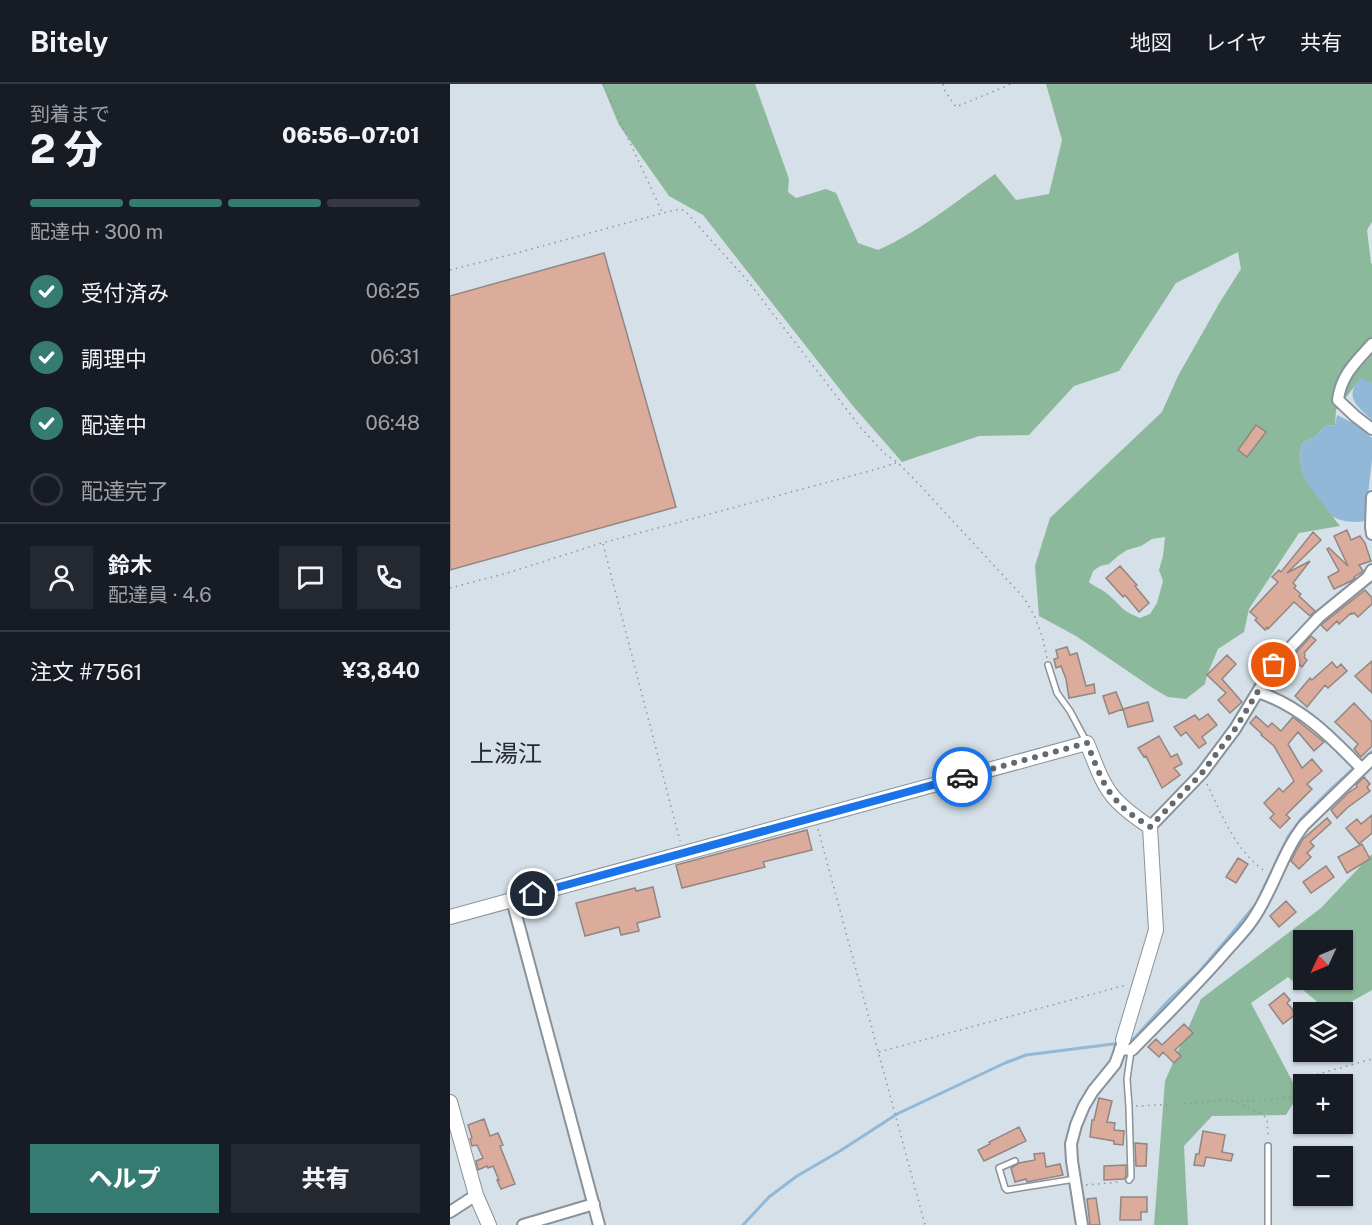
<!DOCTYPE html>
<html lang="ja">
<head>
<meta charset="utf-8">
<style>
  body { margin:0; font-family:"Public Sans","Noto Sans JP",sans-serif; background:#242831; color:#f1f3f6; height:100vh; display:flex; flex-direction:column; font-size:22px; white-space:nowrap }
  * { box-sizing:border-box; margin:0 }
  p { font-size:20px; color:#9ea1a6 }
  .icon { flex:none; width:33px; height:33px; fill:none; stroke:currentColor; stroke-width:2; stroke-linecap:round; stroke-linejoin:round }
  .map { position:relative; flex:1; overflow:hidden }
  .sheet { display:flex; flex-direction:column; background:#171b24; width:450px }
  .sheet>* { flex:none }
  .needle { width:39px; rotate:226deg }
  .fabs { position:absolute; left:843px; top:846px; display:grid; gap:12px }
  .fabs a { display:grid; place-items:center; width:60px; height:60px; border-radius:0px; background:#171b24; box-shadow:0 2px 4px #0004; font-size:30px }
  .pin { position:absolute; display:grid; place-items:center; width:51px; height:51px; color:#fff; margin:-26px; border:3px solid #fff; border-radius:50%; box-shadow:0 2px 6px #0007 }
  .courier { position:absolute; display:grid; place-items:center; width:60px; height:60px; margin:-30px; border:4px solid #1a73e8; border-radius:50%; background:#fff; color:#222; box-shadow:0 2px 8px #0007 }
  .summary em { font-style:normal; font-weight:800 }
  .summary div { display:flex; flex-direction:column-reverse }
  .summary { display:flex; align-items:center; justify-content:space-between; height:102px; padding:0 30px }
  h1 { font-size:39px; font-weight:800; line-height:45px }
  .bar { display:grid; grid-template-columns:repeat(4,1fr); gap:9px 6px; align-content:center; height:72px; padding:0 30px }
  .bar i { height:8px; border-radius:4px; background:#363941 }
  .bar .active { background:#357b72 }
  .bar p { grid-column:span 4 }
  .line { display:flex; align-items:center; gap:15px; padding:0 30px; border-top:2px solid #363941 }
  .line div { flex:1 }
  .round { display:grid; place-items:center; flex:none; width:63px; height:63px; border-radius:0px; background:#242831 }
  ol { padding:0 30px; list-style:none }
  li { display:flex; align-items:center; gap:18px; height:66px }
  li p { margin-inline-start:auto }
  li .icon { padding:6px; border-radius:50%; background:#357b72; color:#fff; stroke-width:4 }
  li:last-child { color:#9ea1a6 }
  li i { width:33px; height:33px; border:3px solid #363941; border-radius:50% }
  .button { display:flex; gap:12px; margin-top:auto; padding:12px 30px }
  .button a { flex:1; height:69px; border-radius:0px; background:#357b72; color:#fff; font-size:24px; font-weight:800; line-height:69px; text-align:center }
  .button a+a { background:#242831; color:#f1f3f6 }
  header { display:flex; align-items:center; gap:36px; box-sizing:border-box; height:84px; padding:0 30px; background:#171b24; border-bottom:2px solid #363941 }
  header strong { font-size:28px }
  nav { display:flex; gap:33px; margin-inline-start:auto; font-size:21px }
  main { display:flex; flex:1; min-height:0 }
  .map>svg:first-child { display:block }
  .forest { fill:#8cb89c; fill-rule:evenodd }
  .water { fill:#92b8d7 }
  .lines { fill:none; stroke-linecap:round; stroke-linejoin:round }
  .stream { stroke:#92b8d7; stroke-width:3 }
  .building { fill:#dbab9b; stroke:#928682; stroke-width:1.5 }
  .lane-casing { stroke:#89929a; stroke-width:8 }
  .street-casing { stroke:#89929a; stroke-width:14 }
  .secondary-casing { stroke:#89929a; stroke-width:16 }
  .path { stroke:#8f979d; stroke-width:1.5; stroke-dasharray:1.5 4.5; stroke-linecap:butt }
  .lane { stroke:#fff; stroke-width:5 }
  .street { stroke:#fff; stroke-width:10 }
  .secondary { stroke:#fff; stroke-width:14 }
  .done { stroke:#646a6f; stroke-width:6; stroke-dasharray:0 10.8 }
  .route { stroke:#1a73e8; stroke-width:8 }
  .labels { text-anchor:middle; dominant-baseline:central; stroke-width:4.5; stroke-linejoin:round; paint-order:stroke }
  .quarter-label { font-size:24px; fill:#272b2e; stroke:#d6e0e8 }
</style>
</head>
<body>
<header>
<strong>Bitely</strong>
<nav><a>地図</a><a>レイヤ</a><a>共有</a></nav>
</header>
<main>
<section class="sheet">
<div class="summary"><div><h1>2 分</h1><p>到着まで</p></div><em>06:56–07:01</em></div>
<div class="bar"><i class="active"></i><i class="active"></i><i class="active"></i><i></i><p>配達中 · 300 m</p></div>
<ol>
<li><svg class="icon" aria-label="check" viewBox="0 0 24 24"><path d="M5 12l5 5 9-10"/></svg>受付済み<p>06:25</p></li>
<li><svg class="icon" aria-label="check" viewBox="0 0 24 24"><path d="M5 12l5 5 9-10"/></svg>調理中<p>06:31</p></li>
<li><svg class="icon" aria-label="check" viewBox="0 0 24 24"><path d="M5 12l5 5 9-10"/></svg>配達中<p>06:48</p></li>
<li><i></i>配達完了</li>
</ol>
<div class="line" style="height:108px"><a class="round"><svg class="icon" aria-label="person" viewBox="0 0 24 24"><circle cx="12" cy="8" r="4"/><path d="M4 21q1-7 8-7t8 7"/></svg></a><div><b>鈴木</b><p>配達員 · 4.6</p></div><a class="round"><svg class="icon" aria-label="chat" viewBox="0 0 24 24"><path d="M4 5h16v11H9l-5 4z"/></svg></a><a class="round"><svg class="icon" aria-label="phone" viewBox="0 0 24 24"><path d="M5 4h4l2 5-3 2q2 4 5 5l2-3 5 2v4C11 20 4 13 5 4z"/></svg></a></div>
<div class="line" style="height:78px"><div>注文 #7561</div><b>¥3,840</b></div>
<div class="button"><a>ヘルプ</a><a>共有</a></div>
</section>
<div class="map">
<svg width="922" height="1141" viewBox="0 0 922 1141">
  <rect width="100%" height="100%" fill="#d6e0e8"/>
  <path class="forest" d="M152 0H305L339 95 338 108 346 114 376 105 386 109 408 159 428 166C469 148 508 116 545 90L566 116 599 110 612 56 596 0H922V138L917 146 921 179 922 180V299L911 295 908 298 886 326 885 341 876 342 866 352 852 359C846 387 857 398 873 419 879 427 884 435 890 442L849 449 799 525 794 548 768 565 757 591 755 600 736 615 718 613 704 605 626 552 589 532 585 482 600 434 712 328 728 292 770 218 791 185 788 168 726 199 669 287 624 302 579 351 529 352 452 378 403 322 253 131 219 112 169 41ZM715 453 713 472 709 486 713 497 707 519 700 530 690 534C684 531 678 529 673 525 667 519 662 513 655 508 650 504 644 503 639 498L643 487 650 482 659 480 668 472 677 466 691 462 702 455Z
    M922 770V906L883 928H879L838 893 801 919 849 1010 836 1031 762 1032 734 1062 738 1141H704L715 997 751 915 871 824ZM854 856H892V896H854Z"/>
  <path class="water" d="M911 294 922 299V336C907 322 893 313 911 294Z
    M887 331 905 340 922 354V376L915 437C905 439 891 438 882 432 879 429 876 423 873 420 857 399 846 388 852 359L866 352 876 342 885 341Z"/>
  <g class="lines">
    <path class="stream" d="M911 678 922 667
      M677 958H681L719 916 749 888 778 854 806 820 838 753 852 734 882 704 906 682
      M293 1141 319 1113 347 1092 390 1067 447 1030 555 979 576 971 671 959"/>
  </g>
  <path class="building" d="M154 169 226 423 0 486V212Z
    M806 341 816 348 797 373 788 366Z
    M897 446 901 456 910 452 915 459 921 477 909 481 913 487 904 493 905 494 901 497 884 505 878 493 889 487 877 465 879 464 898 482 884 452Z
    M863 448 871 456 837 489 860 477 843 499 846 502 844 504 851 510 849 512 865 527 860 532 844 518 818 545 817 543 815 546 805 536 807 534 800 528 828 498 822 493 829 486 831 488Z
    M670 482 687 501 685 502 699 519 689 528 675 511 673 513 656 494Z
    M915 506 922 514V520L908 533 904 529 902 530 901 529 889 540 887 537 877 547 871 541Z
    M861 552 866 556 854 569 855 571 854 573 857 576 852 583 847 579 831 600 825 594 830 586Z
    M617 563 620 571 627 569 636 602 644 600 645 609 619 614 616 595 611 582 606 584 604 575 608 574 606 566Z
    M777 571 786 580 772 595 792 618 780 629 768 616 776 609 757 591Z
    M922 577V609L905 592Z
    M882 578 887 584 891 580 897 587 878 604 875 601 857 623 845 612 860 594 862 596Z
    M666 608 673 625 698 618 703 637 678 643 673 625 659 630 653 612Z
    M904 619 922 638V662L911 673 904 665 908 660 885 638Z
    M758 630 767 641 752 653 756 659 749 664 736 648 731 652 724 643 745 631 749 636Z
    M806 632 818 643 822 639 831 647 843 633 874 658 864 667 848 648 838 660 852 684 862 675 872 687 857 700 862 705 836 731 840 734 830 744 820 734 824 730 814 719 829 704 833 708 844 697 824 662 811 651 812 650 800 639Z
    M709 652 721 673 727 670 732 680 724 684 730 691 712 704 696 672 694 673 688 664Z
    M914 693 920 700 917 703 920 707 897 724 887 734 881 726 898 709 907 703 906 701Z
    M922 731V749L909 760 896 744 907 735 911 740Z
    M877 734 881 739 860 758 864 762 857 769 861 773 849 785 841 777 845 769 853 755Z
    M357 746 362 766 313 778 315 783 232 804 226 781Z
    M912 760 920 775 897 789 888 773Z
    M788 774 798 780 786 799 776 793Z
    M876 782 884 793 861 809 853 798Z
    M203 803 210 833 187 839 189 847 171 851 169 843 135 852 126 819 185 804 186 807Z
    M836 817 846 828 829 843 820 832Z
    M834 909 840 916 837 919 846 930 833 940 819 921Z
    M734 940 743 949 725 966 731 972 724 979 713 968 709 973 698 963 706 955 712 961Z
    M649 1014 662 1017 657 1038 665 1039 664 1046 674 1047 673 1061 664 1060V1057L640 1053 642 1036H644Z
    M34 1035 40 1052 48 1049 53 1061 50 1062 65 1100 51 1105 47 1096H49L43 1082 38 1084 37 1082 28 1086 26 1077 33 1074 27 1061 22 1062 20 1055 22 1054 18 1041Z
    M569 1043 576 1057 534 1077 528 1066 540 1060 539 1058Z
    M753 1047 775 1051 772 1068 783 1070 781 1077 756 1073 754 1082 744 1081 746 1070H749Z
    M685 1059 697 1060 696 1082H686Z
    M594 1069 596 1083 610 1080 613 1091 577 1098 576 1095 565 1098 561 1084 569 1079 585 1076 584 1070Z
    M676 1081V1092L674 1095 654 1096V1082Z
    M671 1113H697V1128H691V1136H670Z
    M646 1114 650 1141H640L637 1115Z"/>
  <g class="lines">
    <g class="lane-casing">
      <path id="lane" d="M598 581 607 609 620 627 636 657
        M818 1062V1141
        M565 1077 549 1084 555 1104 557 1106 625 1095
        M679 1096 681 1093 679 1023 677 995 681 967"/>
    </g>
    <g class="street-casing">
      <path id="street" d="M922 260C906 278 891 291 888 316L905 332 922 345
        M922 413 921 443 922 450
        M808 608C852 623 880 652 912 685
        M700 743 752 689 785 645 824 581 869 533 918 493 922 486
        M62 816 149 1141
        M670 965 682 966C714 933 747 901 777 866 785 857 794 848 801 838 823 808 831 770 854 741L922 675
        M0 1128 26 1111
        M73 1141 144 1120
        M632 1141 622 1077 621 1060 626 1041 634 1022 643 1007 665 980 672 961"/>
    </g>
    <g class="secondary-casing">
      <path id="secondary" d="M0 833 637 659C645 678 652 702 667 717 677 727 688 735 700 743L706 846 673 956
        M0 1018 26 1111 39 1141"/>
    </g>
    <path class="path" d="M153 0 212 128
      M493 0 495 7 506 23 561 0
      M0 186 67 169 213 129 230 125 235 127 297 196 411 344 435 370 447 378 465 396 574 514 584 531 592 552 597 574
      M153 460 230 757
      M0 504 54 490 152 459 427 385 446 379
      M757 700C772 731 786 768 815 787
      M368 745 475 1141
      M429 968 676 901
      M854 1010 852 1000 854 994 922 975
      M785 1017H811L854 1011
      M686 1022 752 1019 767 1016 784 1017 813 1031 817 1035 818 1053
      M636 1101 670 1098"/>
    <use href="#lane" class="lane"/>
    <use href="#street" class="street"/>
    <use href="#secondary" class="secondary"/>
  </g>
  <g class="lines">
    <path class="done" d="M512 693 637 659C645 678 652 702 667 717 676 728 688 735 700 743L752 689 785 645 824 581"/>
    <path class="route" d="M83 810 512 693"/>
  </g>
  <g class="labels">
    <g class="quarter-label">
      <text x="56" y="669">上湯江</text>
    </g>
  </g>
</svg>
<div class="fabs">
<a><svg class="needle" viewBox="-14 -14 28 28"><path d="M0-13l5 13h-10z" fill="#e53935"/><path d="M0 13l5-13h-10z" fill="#9ea1a6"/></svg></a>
<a><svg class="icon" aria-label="layers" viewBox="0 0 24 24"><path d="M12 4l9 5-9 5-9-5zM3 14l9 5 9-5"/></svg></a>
<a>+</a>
<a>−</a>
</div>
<div class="pin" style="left:824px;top:581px;background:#ea580c"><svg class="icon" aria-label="bag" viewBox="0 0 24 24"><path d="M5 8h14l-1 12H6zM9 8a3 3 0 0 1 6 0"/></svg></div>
<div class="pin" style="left:83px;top:810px;background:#1f2937"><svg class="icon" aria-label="home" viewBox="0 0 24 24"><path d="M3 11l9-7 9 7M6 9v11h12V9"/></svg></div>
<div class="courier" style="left:512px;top:693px"><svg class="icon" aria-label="car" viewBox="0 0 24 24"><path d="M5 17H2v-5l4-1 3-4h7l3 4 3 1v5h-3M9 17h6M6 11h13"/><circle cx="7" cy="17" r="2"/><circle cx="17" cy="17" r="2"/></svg></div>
</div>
</main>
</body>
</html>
